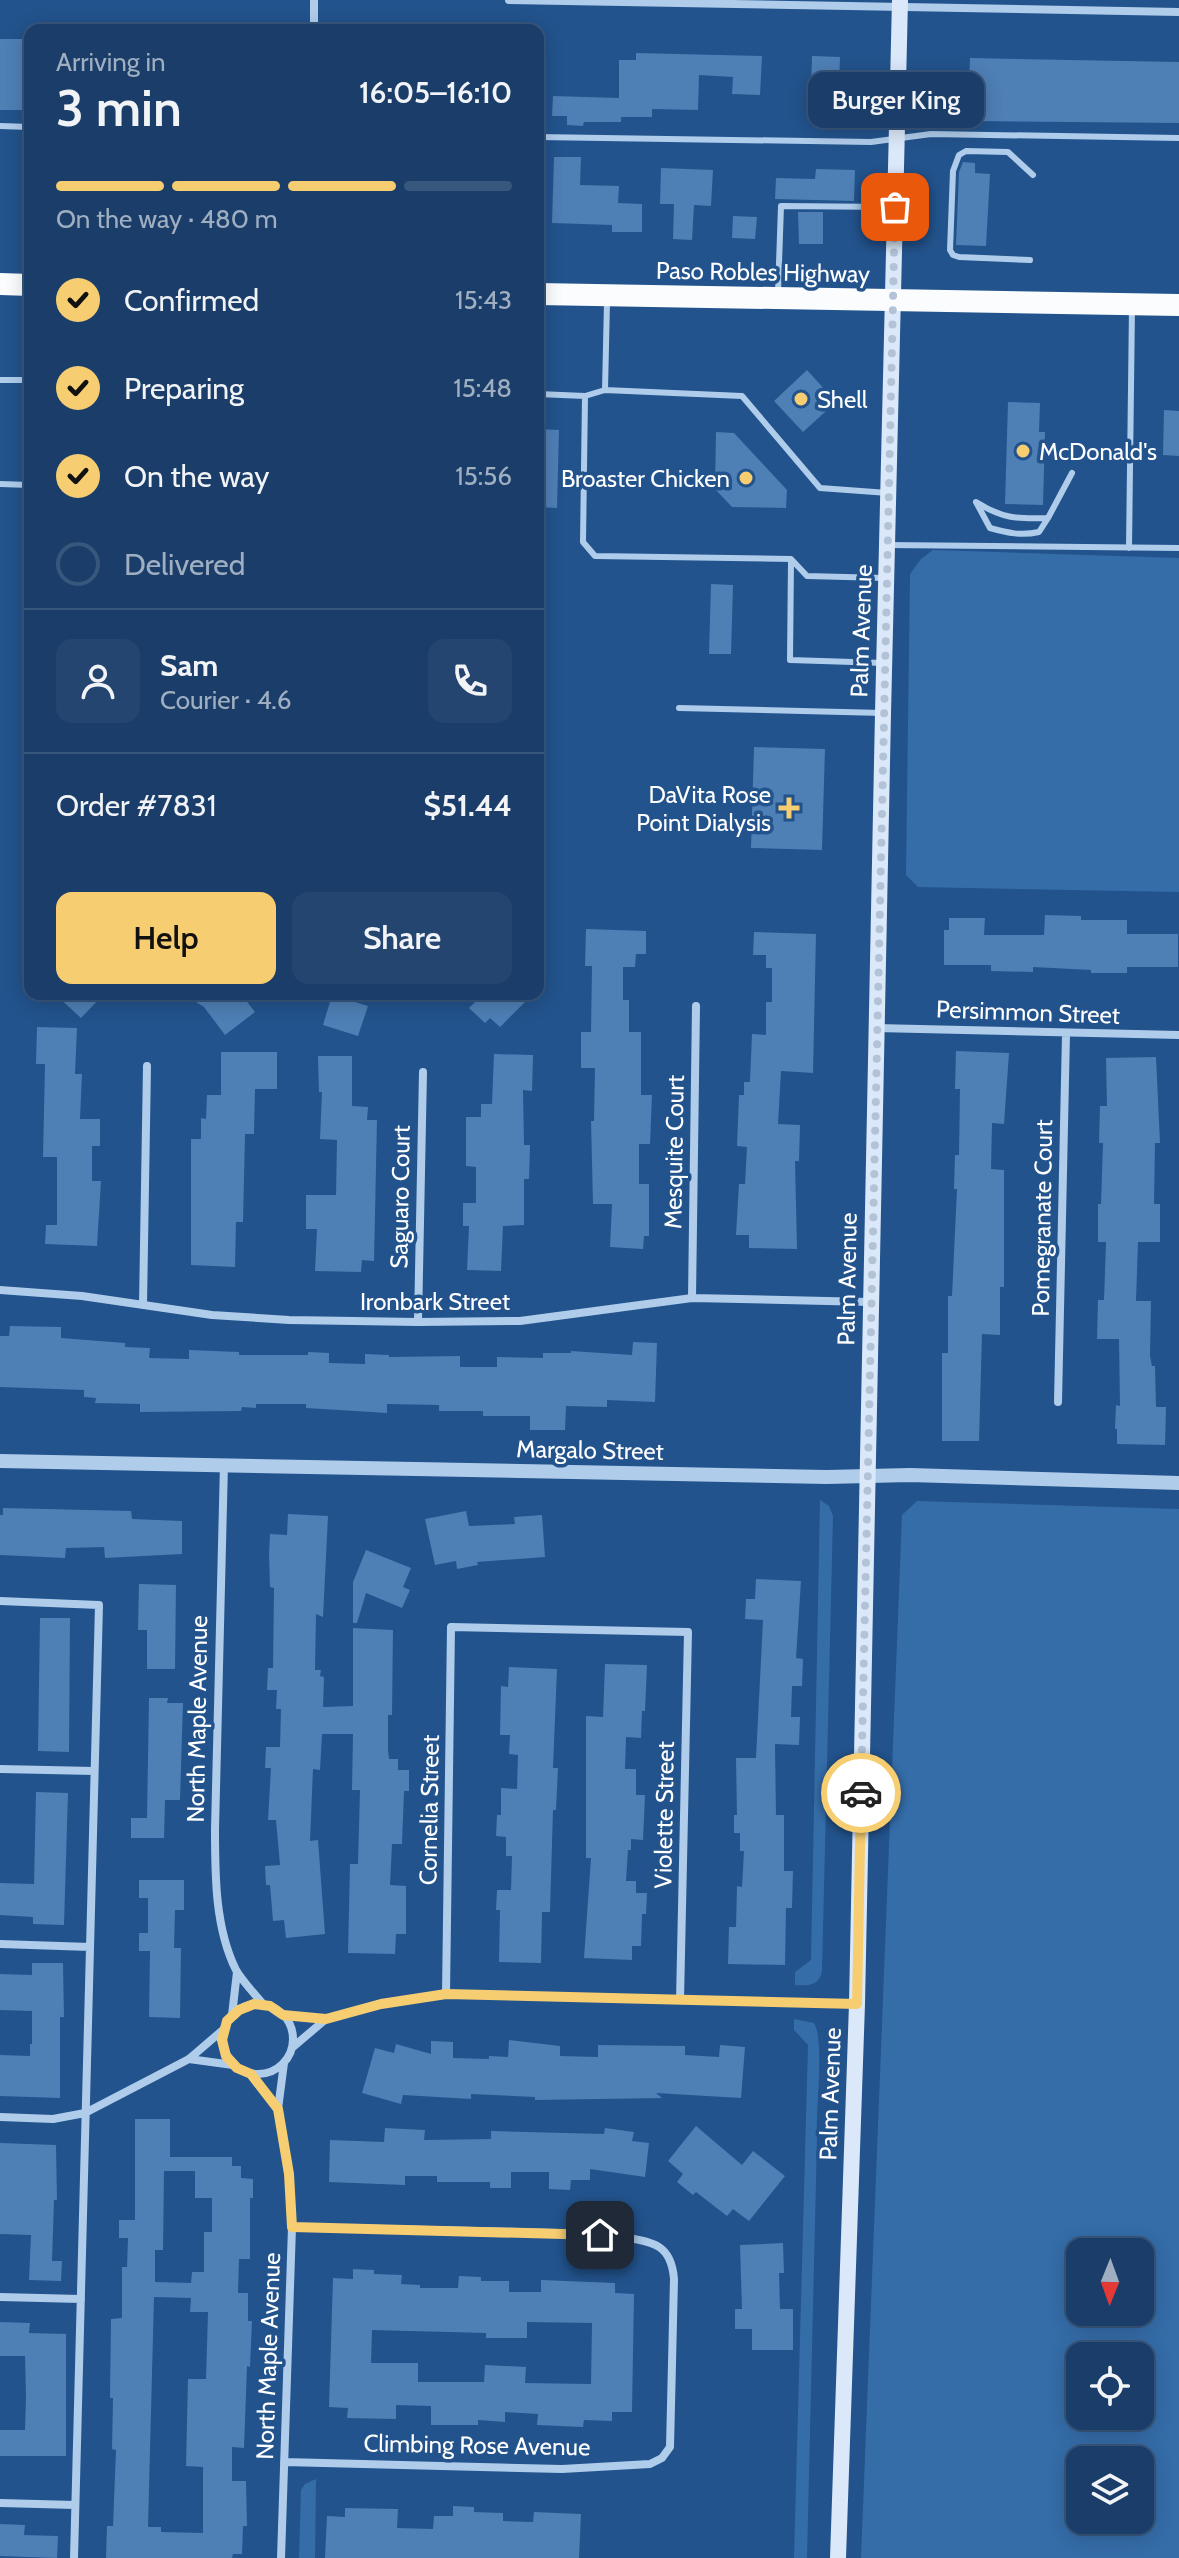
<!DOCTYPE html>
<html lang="en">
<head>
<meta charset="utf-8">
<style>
  body { margin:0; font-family:Cabin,sans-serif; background:#23456f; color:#f1f3f6; height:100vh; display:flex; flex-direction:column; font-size:30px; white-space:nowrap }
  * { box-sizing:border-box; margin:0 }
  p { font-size:26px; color:#9faec0 }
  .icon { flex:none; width:44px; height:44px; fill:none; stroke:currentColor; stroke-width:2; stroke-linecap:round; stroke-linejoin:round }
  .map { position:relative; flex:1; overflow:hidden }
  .sheet { position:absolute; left:24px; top:24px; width:520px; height:976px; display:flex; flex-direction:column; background:#1a3e69; border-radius:16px; box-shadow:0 4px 20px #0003,0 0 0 2px #38577d }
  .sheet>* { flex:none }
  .needle { width:52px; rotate:181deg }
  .tools { position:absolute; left:1066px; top:2238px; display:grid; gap:16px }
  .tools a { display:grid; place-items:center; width:88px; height:88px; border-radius:16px; background:#1a3e69; box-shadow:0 4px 20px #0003,0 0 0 2px #38577d; font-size:40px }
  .pin { position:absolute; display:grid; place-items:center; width:68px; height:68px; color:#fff; margin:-34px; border-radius:16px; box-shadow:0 4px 12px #0006 }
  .courier { position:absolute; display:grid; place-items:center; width:80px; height:80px; margin:-40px; border:6px solid #f7cd71; border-radius:50%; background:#fff; color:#222; box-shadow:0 2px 10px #0007 }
  .bubble { position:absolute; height:56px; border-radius:16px; background:#1a3e69; box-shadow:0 4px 20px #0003,0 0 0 2px #38577d; font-size:26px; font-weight:600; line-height:56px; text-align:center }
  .headline em { font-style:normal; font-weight:600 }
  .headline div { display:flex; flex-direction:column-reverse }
  .headline { display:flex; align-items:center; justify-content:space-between; height:136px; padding:0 32px }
  h1 { font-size:52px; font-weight:600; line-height:60px }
  .bar { display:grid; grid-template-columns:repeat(4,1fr); gap:12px 8px; align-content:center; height:96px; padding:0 32px }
  .bar i { height:10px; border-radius:6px; background:#38577d }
  .bar .current { background:#f7cd71 }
  .bar p { grid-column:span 4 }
  .line { display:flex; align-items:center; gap:20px; padding:0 32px; border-top:2px solid #38577d }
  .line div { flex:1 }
  .round { display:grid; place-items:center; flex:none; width:84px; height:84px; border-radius:16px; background:#23456f }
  ol { padding:0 32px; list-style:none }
  li { display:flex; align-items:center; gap:24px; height:88px }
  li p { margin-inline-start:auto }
  li .icon { padding:8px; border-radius:50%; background:#f7cd71; color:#111; stroke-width:4 }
  li:last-child { color:#9faec0 }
  li i { width:44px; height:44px; border:4px solid #38577d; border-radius:50% }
  .action { display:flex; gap:16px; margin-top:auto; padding:16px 32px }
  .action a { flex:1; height:92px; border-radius:16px; background:#f7cd71; color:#111; font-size:32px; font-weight:600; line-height:92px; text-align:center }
  .action a+a { background:#23456f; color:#f1f3f6 }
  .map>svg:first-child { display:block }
  .green { fill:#356da9; fill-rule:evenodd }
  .building { fill:#4e7fb5; fill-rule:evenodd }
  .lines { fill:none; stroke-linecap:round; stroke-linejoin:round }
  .service { stroke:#afcceb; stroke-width:6 }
  .minor { stroke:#afcceb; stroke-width:8 }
  .tertiary { stroke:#afcceb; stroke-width:14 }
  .secondary { stroke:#dbe8f9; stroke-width:16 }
  .trunk { stroke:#fafcfe; stroke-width:22 }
  .done { stroke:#b2c3d7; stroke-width:8; stroke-dasharray:0 14.4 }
  .route { stroke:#f7cd71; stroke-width:10 }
  .poi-dot { fill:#f7cd71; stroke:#22538c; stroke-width:3 }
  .labels { text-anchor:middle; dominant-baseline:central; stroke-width:7; stroke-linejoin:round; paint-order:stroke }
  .street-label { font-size:24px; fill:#fff; stroke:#22538c }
  .poi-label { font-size:24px; fill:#fff; stroke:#22538c; text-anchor:start }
</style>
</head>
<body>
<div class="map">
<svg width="1179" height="2558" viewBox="0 0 1179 2558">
  <rect width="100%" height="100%" fill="#22538c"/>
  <path class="green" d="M933 550 1179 558V892L918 887 906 875 910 574 921 559Z
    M820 1500 829 1506 833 1516 822 1971C819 1986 808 1986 795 1985V1972L811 1960Z
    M917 1501 1179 1509V2558H861L902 1515ZM1140 2252V2312H1080V2252ZM1080 2356H1140V2416H1080ZM1080 2460H1140V2520H1080Z
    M794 2019 814 2023C825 2040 815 2112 817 2138L807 2558H794L808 2045 794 2030Z
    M316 2479 315 2558H299L301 2490 305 2484Z"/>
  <path class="building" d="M0 39H26V46H30V110H0Z
    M636 53 762 56 760 95 732 94 733 77 699 75 698 110 652 109V117H621V122H584L583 126 567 125V116H552L553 96 619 98V60H636Z
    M812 56 840 57 839 88 811 87Z
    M970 58 1179 62V123L968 121Z
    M554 157H581L580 185 619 186 618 203 642 204V232H612V225L552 223Z
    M963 162 975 163V173L990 174 986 246 956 245 959 172Z
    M661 168 713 170 711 206 694 205 692 240 673 239 674 204H660Z
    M816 169 855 170 854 201 775 199 776 178 815 179Z
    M798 212H823V244H799Z
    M733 216 757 217 755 239 732 238Z
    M807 370 836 402 803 432 774 401Z
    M1008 402 1040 403 1039 432H1045L1043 505 1005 504Z
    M1164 410 1179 411V456L1163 455Z
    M538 429 559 430 557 508 538 507Z
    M716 432 734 433 787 490 786 508 732 507 715 489Z
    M711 584 733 585 731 654H709Z
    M754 747 825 749 822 850 751 848Z
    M1045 915 1081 916V920H1127V934H1178V967H1127V973H1091V970L1033 967V972L991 971V965H944V930H949V918H985L984 935H1044Z
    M586 929 646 931V954H636L635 967H623V1000H629V1032H641V1095H652L650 1144H639V1184H649V1236H644L643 1249 610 1247 612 1204H593L591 1121H594L595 1068H581V1032H591L592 966H585Z
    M754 932 816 934 813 1073 781 1071 778 1124 800 1125 799 1161H795L797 1249 749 1248V1235H736L739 1184H745L747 1147 737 1146 739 1095H744V1082H750L752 1034 766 1035V1002H772V968H766V955H753Z
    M55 994H104L81 1018Z
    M183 994H241L255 1012 225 1035 204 1007Z
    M483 994H533L500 1027 490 1018 485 1023 469 1008Z
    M332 995 368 1006 358 1036 323 1025Z
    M37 1027 77 1028 75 1074H82L80 1119H100V1146H92V1181H101L97 1246 45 1244 46 1225H57V1157H43L45 1064H36Z
    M956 1051 1009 1053 1004 1124 992 1123 991 1169 1004 1170V1287H1000V1335L982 1334 979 1441H942V1353H948V1296H952L957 1189H954L955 1155H959L960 1089H955Z
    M221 1052H277V1089H255L254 1134H245L243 1222H236L235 1267 191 1265V1139H201V1118L206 1119 207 1095H221Z
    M494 1054 533 1055 532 1091 523 1090 524 1145H530L529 1179H524V1225L503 1226 501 1271 467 1270 469 1226H463V1203H476V1167L466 1166V1117H481V1104H492Z
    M318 1056H352V1106L368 1107 367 1120H377L374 1261 362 1260 361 1272 315 1271 317 1229H306V1195H336L337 1140 320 1139 322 1092H319Z
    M1156 1057 1160 1143H1155L1154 1204H1160V1242H1138L1136 1301H1151L1150 1356 1152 1366H1155L1156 1407H1166L1165 1445 1117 1444V1429H1115L1116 1405 1120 1406 1119 1339H1097L1098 1300H1104L1106 1242H1098V1204H1101L1103 1143H1099L1100 1106H1107L1106 1058Z
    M10 1326 61 1327V1338L125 1343V1347L150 1348 149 1358 189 1359V1350L239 1352V1355H308V1352L329 1353V1363L365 1364V1354L389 1355V1357L460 1356V1367H497V1357L543 1358V1353H571V1351L632 1355 633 1342 657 1343 655 1402 607 1400V1407L566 1406 565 1430H530V1416H483V1411H439V1405L387 1404V1413L306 1408V1404H256V1408L242 1407 241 1411 140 1412V1404L95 1403 96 1398 84 1397V1390L0 1387V1336H9Z
    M3 1508 131 1511 132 1519 182 1521V1554L105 1558 104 1547 66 1548 65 1558 0 1555V1515H3Z
    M466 1511 469 1526 515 1524 514 1517 542 1515 545 1557 477 1562 478 1565 457 1569 456 1561 435 1565 425 1519Z
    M288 1514 328 1516 323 1617 316 1614 315 1670H321L320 1676 324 1677 323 1707 353 1706V1628L393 1630 392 1715H388V1750L389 1759H398V1770H409V1791H404L402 1844H392L390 1885 406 1886V1934H396L395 1954 348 1953 350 1864H358L360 1790H352L353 1734H322L320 1770 313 1769 310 1841 318 1840 325 1934 286 1938 284 1920 273 1921 270 1885H266L265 1866 280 1865 276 1820H268L271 1768H265L266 1747H280L281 1709H276L277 1690H267L268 1668H273L274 1588 270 1587 269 1554 270 1534 287 1535Z
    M366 1550 411 1568 403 1587 410 1590 402 1608 366 1593 357 1623H353V1582Z
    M756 1579 801 1581 796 1658 803 1659 802 1686H792L791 1717H800L799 1745 775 1744 776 1815H784V1871H793L792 1908H786L785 1965 728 1964 729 1927H736L737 1886 742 1887 744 1851H740V1833H734V1815H737L736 1758H756L763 1620 745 1619 746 1599H755Z
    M139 1584 176 1585 175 1669H147V1630H138Z
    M40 1618H70L69 1752 38 1751Z
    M605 1664 647 1665 645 1711H642L641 1738 626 1737 625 1769H636V1795H645L643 1840 631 1839V1850H628L626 1881H636V1893H647L646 1914H642L641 1946H632V1960L584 1958 591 1858H586V1716L603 1717Z
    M509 1667 557 1669 553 1768H558L556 1810H553L550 1912H542L541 1963 499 1962 500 1910H496L497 1890H511L512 1856H506V1837L496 1836 497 1815H501V1788L517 1789 518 1755 509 1754 510 1735H500L501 1686 508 1687Z
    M149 1698H168L167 1703H183L180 1800H165L164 1838H131V1818H147Z
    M36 1792 68 1793 64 1925 33 1924V1917L0 1915V1883L34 1884Z
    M139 1880H184V1910H175L174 1948H181L180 2018 149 2017 150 1951H139V1933H148V1898H139Z
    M32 1963H63L64 2017H60V2098L0 2096V2055L30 2056V2044H32V2011L0 2010V1974L32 1975Z
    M509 2040 560 2046V2056L598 2057V2045L685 2046V2055L719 2057 720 2045 745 2047 741 2098 656 2093 662 2098 535 2100V2097L471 2094V2099L403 2095 401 2104 362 2093 375 2048 394 2053 396 2044 431 2054V2041L453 2042V2058L489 2059V2056L508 2057Z
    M135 2119H170V2157H232V2166H241V2178L253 2179V2198H250V2259H239L238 2293H248V2321H252L250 2367 247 2366 244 2448 232 2447V2481H246L247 2526H243L242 2554H233L232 2558H106L107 2526H113L116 2450 112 2449 113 2398H110L111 2319 122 2318V2267H127L128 2238H119V2220H135ZM164 2171H195V2198H212V2232H204V2272H192L191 2283 155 2282V2250H163ZM154 2297 191 2298 190 2312H208L206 2379H188L186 2466 203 2467V2533L161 2532V2527H148Z
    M696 2126 742 2165 753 2151 785 2176 749 2221 733 2209 727 2216 696 2192 693 2195 677 2182 683 2174 668 2161Z
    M385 2128 425 2130 424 2140 491 2139V2131L604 2134 605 2128 634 2132 632 2141 649 2143 645 2177 590 2169V2180H571L570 2190 549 2189V2172H511V2188H490V2182H437V2176H405V2185L329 2182 330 2140 384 2142Z
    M0 2143 56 2145 57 2200H54L52 2261H62L61 2281 29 2280 31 2235 0 2234Z
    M783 2243 784 2273H779L780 2309H793V2350H752V2329H735V2309H742L740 2245Z
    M353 2269 374 2270V2274L402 2275 401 2284 420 2285V2288H458L459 2276 481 2277V2281H509V2292H541V2280L615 2283V2293L634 2294 632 2412H612V2421L584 2420 583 2427 537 2425 538 2414 505 2412V2422L478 2420V2425H431V2406L396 2405V2419L347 2418 348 2408 329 2407 333 2278 353 2279ZM527 2322 592 2323 591 2384 525 2383 526 2367 485 2365 484 2382H418V2363H371L372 2330 486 2333V2338H527Z
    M0 2322 30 2323 29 2333 66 2334V2456H0V2430H25L26 2397 25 2356H0Z
    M453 2506 474 2507V2512L503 2513V2521L533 2522 534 2512 581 2514 579 2558H325L327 2516 345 2517V2508L398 2509 397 2528 433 2529 434 2516H453Z
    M0 2524 25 2525 24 2535 58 2536 57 2558 0 2556Z"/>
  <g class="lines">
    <path class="service" d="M0 126 30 127
      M538 137 871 142 931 134 1179 138
      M1030 260 959 257 953 255 950 250 953 171 959 155 966 151 1008 152 1033 175
      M778 292 781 206 891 207
      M0 380H30
      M605 390 607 302
      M538 394 585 396 605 390 742 396 820 488 888 493
      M585 396 583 542 595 556 791 559 807 576 884 578
      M0 484 30 485
      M1048 518 1039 532C1021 536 1008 533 990 528L976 502C1003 519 1017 519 1048 518L1072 473
      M887 545 1179 548
      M1129 548 1132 307
      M791 561 790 660 884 663
      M679 708 883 713"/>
    <path class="minor" d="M314 0V30
      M509 0 1179 12
      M876 1028 1179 1035
      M0 1290 82 1296 212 1315 289 1320 418 1322 520 1321 692 1298 870 1302
      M692 1298 696 1006
      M143 1305 147 1066
      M418 1322 423 1072
      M1058 1402 1066 1034
      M224 1464 215 1829C215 1875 215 1928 236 1970 243 1982 254 1993 263 2004
      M0 1601 99 1605 74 2558
      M0 1769 94 1771
      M0 1944 90 1947
      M446 1994 451 1627 688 1632 680 2000
      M223 2039a35 35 0 1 1 70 0a35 35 0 1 1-70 0Z
      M232 2015 237 1972
      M283 2015 326 2019 381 2004 446 1994 857 2004
      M293 2047 326 2019
      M189 2059 233 2065
      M251 2074 277 2108
      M0 2117 53 2119 85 2113 189 2059 224 2029
      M0 2297 81 2299
      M284 2462 562 2469 650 2464 662 2458 670 2447 674 2279C673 2267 670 2254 659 2247 637 2232 549 2233 519 2232 444 2231 368 2229 292 2227
      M0 2503 75 2505
      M281 2558 292 2227 289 2174 278 2109 284 2063"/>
    <path class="tertiary" d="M0 1461 827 1477 910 1475 1179 1483"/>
    <path class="secondary" d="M838 2558 857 2004 883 713 900 0"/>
    <path class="trunk" d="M0 284 30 285
      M538 294 1179 305"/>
  </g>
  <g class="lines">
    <path class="done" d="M861 1793 895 207"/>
    <path class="route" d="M600 2235 292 2227 289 2174 278 2109 251 2074 237 2068 226 2056 222 2040 227 2021 239 2010 254 2004 270 2006 283 2015 326 2019 381 2004 446 1994 857 2004 861 1793"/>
  </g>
  <g class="poi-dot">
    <circle cx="801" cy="399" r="8"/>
    <circle cx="1023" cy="451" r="8"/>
    <circle cx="746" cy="478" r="8"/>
    <path d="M785 796h8v8h8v8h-8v8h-8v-8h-8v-8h8z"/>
  </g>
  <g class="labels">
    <g class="street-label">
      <text transform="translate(763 272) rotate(1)">Paso Robles Highway</text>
      <text transform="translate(861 631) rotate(-88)">Palm Avenue</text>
      <text transform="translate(1028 1012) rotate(2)">Persimmon Street</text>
      <text transform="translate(674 1152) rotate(-89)">Mesquite Court</text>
      <text transform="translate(400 1197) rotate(-89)">Saguaro Court</text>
      <text transform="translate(1042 1218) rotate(-89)">Pomegranate Court</text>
      <text transform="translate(847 1279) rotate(-89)">Palm Avenue</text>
      <text x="435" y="1301">Ironbark Street</text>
      <text transform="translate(590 1450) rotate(1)">Margalo Street</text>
      <text transform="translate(197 1719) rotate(-89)">North Maple Avenue</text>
      <text transform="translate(429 1810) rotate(-89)">Cornelia Street</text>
      <text transform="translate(664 1815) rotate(-89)">Violette Street</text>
      <text transform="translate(830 2094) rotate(-88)">Palm Avenue</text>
      <text transform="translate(268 2356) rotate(-88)">North Maple Avenue</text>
      <text transform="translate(477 2445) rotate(1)">Climbing Rose Avenue</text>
    </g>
    <g class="poi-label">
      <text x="817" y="399">Shell</text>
      <text x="1039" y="451">McDonald's</text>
      <text x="730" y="478" text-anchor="end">Broaster Chicken</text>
      <text x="771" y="794" text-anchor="end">DaVita Rose<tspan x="771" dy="28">Point Dialysis</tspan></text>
    </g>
  </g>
</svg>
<div class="tools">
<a><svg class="needle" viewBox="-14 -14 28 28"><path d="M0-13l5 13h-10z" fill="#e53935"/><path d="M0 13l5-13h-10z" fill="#9faec0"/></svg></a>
<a><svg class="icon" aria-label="locate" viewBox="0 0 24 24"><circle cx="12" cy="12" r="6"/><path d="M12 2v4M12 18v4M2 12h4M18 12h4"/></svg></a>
<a><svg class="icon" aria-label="layers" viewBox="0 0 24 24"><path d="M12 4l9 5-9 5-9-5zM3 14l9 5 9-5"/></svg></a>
</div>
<div class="pin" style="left:895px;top:207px;background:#ea580c"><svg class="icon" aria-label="bag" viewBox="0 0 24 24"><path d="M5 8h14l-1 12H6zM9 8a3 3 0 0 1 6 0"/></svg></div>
<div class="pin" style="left:600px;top:2235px;background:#1f2937"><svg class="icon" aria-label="home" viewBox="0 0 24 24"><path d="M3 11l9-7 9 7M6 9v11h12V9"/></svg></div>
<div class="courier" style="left:861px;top:1793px"><svg class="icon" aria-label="car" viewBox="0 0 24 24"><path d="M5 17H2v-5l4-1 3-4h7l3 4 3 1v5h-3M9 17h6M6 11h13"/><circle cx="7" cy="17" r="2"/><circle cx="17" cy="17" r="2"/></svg></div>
<div class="bubble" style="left:808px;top:72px;width:176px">Burger King</div>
<section class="sheet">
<div class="headline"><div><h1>3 min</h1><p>Arriving in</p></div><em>16:05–16:10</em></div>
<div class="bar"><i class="current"></i><i class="current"></i><i class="current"></i><i></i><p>On the way · 480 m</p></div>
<ol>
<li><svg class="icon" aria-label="check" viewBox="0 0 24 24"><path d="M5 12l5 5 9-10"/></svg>Confirmed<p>15:43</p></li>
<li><svg class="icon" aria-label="check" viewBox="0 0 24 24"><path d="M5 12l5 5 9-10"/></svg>Preparing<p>15:48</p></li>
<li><svg class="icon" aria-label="check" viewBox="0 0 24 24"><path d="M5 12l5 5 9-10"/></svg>On the way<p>15:56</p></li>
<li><i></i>Delivered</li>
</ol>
<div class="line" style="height:144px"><a class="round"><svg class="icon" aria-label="person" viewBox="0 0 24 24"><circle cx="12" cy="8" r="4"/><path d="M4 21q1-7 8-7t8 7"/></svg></a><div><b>Sam</b><p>Courier · 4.6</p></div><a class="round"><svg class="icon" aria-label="phone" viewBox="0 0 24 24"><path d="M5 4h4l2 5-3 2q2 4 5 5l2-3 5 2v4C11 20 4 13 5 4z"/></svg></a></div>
<div class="line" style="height:104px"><div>Order #7831</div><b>$51.44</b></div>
<div class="action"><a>Help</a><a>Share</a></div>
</section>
</div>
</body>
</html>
